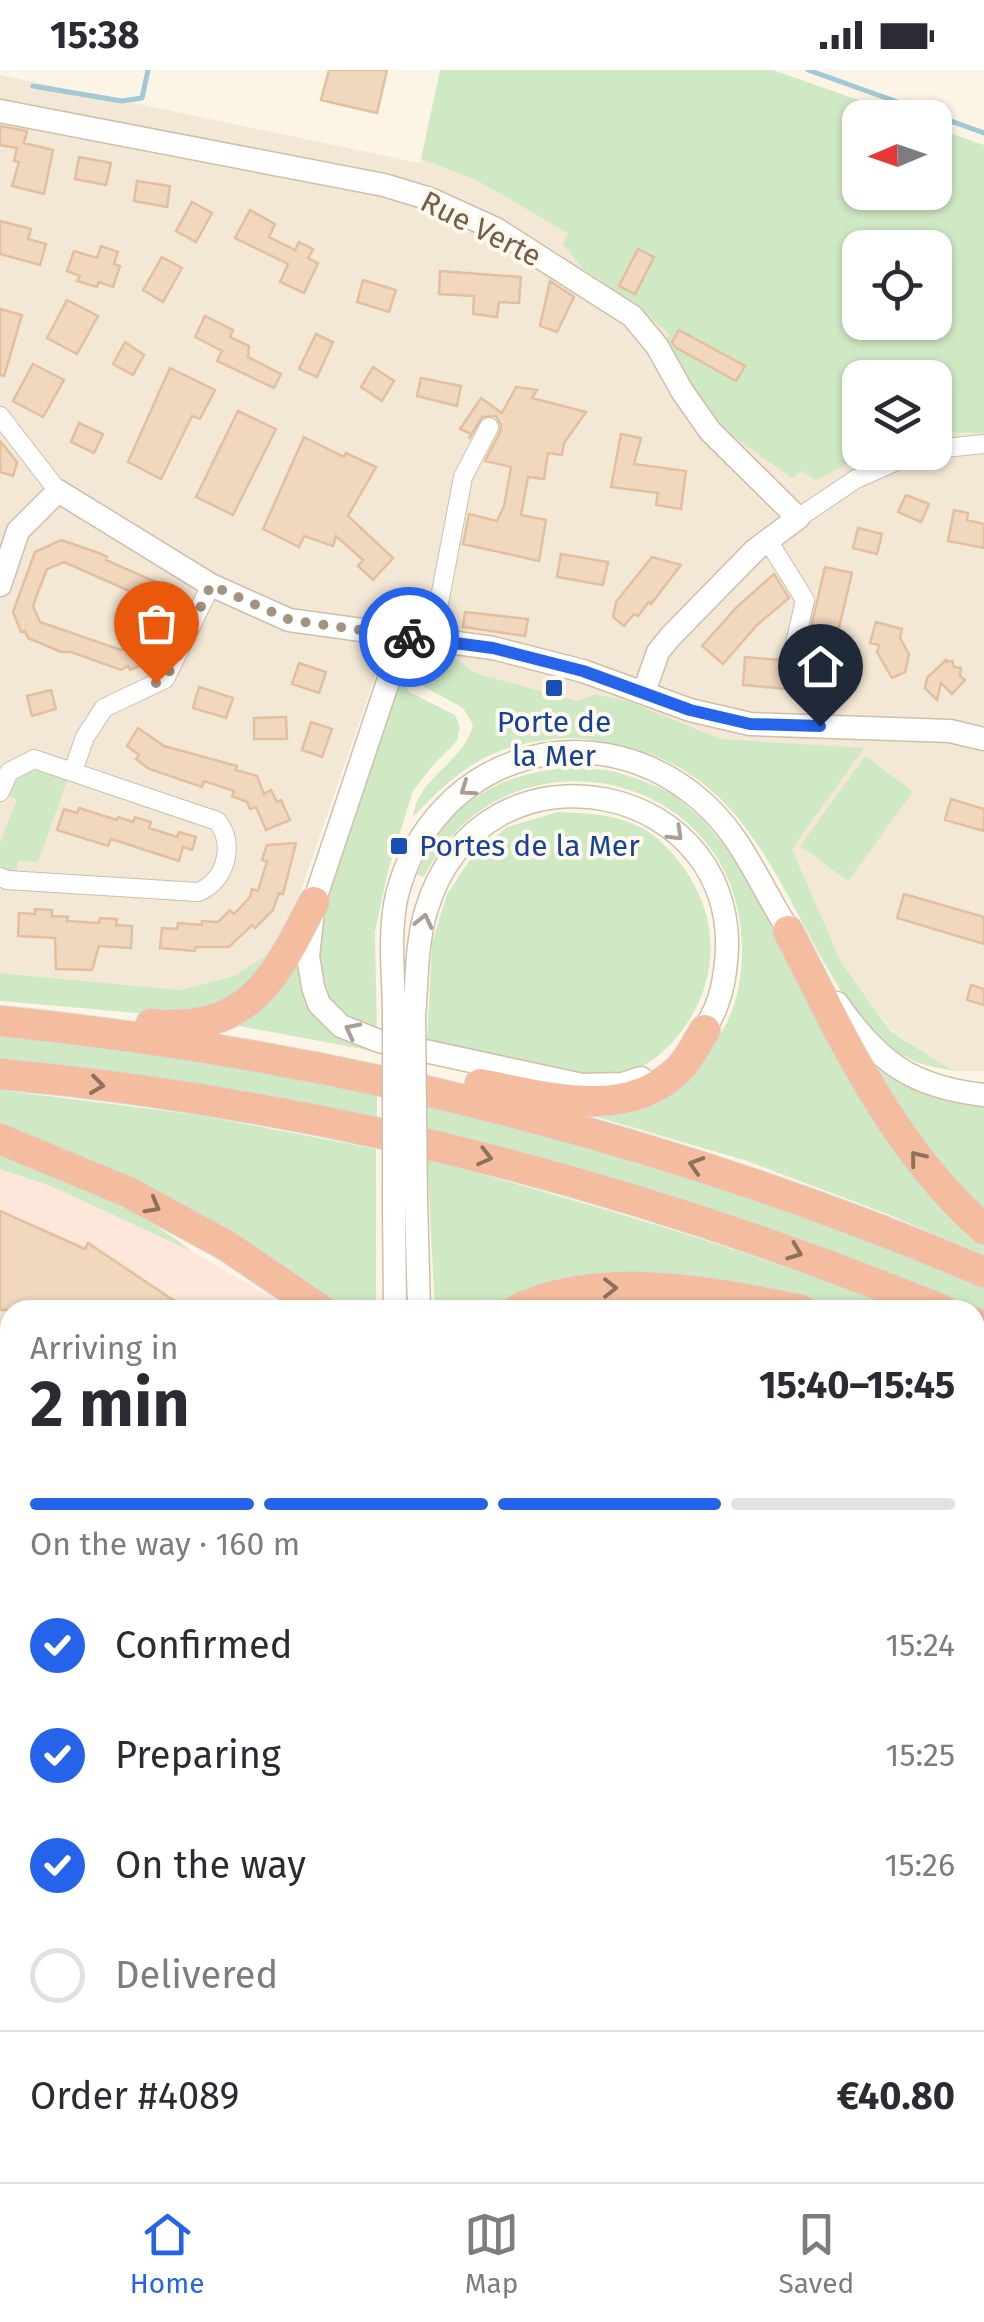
<!DOCTYPE html>
<html lang="en">
<head>
<meta charset="utf-8">
<style>
  body { margin:0; font-family:"Fira Sans",sans-serif; background:#f2f2f3; color:#2b2b33; height:100vh; display:flex; flex-direction:column; font-size:38px; white-space:nowrap }
  * { box-sizing:border-box; margin:0 }
  p { font-size:32px; color:#7c7c81 }
  .icon { flex:none; width:55px; height:55px; fill:none; stroke:currentColor; stroke-width:2; stroke-linecap:round; stroke-linejoin:round }
  .map { position:relative; flex:1; overflow:hidden }
  .side { position:absolute; left:0px; top:1230px; width:985px; height:882px; display:flex; flex-direction:column; background:#fff; border-radius:30px 30px 0 0; box-shadow:0 2px 8px #0004 }
  .side>* { flex:none }
  .needle { width:65px; rotate:268deg }
  .buttons { position:absolute; left:842px; top:30px; display:grid; gap:20px }
  .buttons a { display:grid; place-items:center; width:110px; height:110px; border-radius:20px; background:#fff; box-shadow:0 2px 8px #0004; font-size:50px }
  .pin { position:absolute; display:grid; place-items:center; width:85px; height:85px; color:#fff; margin:-102px -42px; border-radius:50% 50% 50% 0; rotate:-45deg; box-shadow:0 0 10px #0007 }
  .pin .icon { rotate:45deg }
  .courier { position:absolute; display:grid; place-items:center; width:100px; height:100px; margin:-50px; border:8px solid #2563eb; border-radius:50%; background:#fff; color:#222; box-shadow:0 2px 12px #0007 }
  .overview em { font-style:normal; font-weight:700 }
  .overview div { display:flex; flex-direction:column-reverse }
  .overview { display:flex; align-items:center; justify-content:space-between; height:170px; padding:0 30px }
  h1 { font-size:65px; font-weight:700; line-height:75px }
  .bar { display:grid; grid-template-columns:repeat(4,1fr); gap:15px 10px; align-content:center; height:120px; padding:0 30px }
  .bar i { height:12px; border-radius:8px; background:#e1e1e2 }
  .bar .selected { background:#2563eb }
  .bar p { grid-column:span 4 }
  .line { display:flex; align-items:center; gap:25px; padding:0 30px; border-top:2px solid #e1e1e2 }
  .line div { flex:1 }
  ol { padding:0 30px; list-style:none }
  li { display:flex; align-items:center; gap:30px; height:110px }
  li p { margin-inline-start:auto }
  li .icon { padding:10px; border-radius:50%; background:#2563eb; color:#fff; stroke-width:4 }
  li:last-child { color:#7c7c81 }
  li i { width:55px; height:55px; border:5px solid #e1e1e2; border-radius:50% }
  .status { display:flex; justify-content:space-between; align-items:center; height:70px; padding:0 50px; background:#fff; direction:ltr }
  .status svg { height:28px; fill:currentColor }
  .tab-bar { display:flex; justify-content:space-around; align-items:center; height:140px; border-top:2px solid #e1e1e2; background:#fff; font-size:28px; color:#7c7c81 }
  .tab-bar a { display:grid; justify-items:center; gap:5px }
  .tab-bar .selected { color:#2563eb }
  .map>svg:first-child { display:block }
  .residential { fill:#f3e8d5 }
  .commercial { fill:#fce7da }
  .green { fill:#d0e9c5; fill-rule:evenodd }
  .lines { fill:none; stroke-linecap:round; stroke-linejoin:round }
  .stream { stroke:#a1c9d6; stroke-width:5 }
  .building { fill:#f0d7be; stroke:#e2bf9f; stroke-width:2.5; fill-rule:evenodd }
  .street-casing { stroke:#cdbead; stroke-width:20 }
  .secondary-casing { stroke:#d0beaa; stroke-width:25 }
  .highway-casing { stroke:#dbd5d0; stroke-width:32 }
  .street { stroke:#fff; stroke-width:18 }
  .secondary { stroke:#fff; stroke-width:22 }
  .highway { stroke:#f4bd9f; stroke-width:30 }
  .secondary-bridge-casing { stroke:#d0beaa; stroke-width:25; stroke-linecap:butt }
  .secondary-bridge { stroke:#fff; stroke-width:22 }
  .oneway { stroke:#ac9e93 }
  .oneway2 { stroke:#8e715c }
  .done { stroke:#a49381; stroke-width:10; stroke-dasharray:0 18 }
  .route { stroke:#2563eb; stroke-width:12 }
  .transit-dot { fill:#1a4fb4; stroke:#fef9ec; stroke-width:4 }
  .labels { text-anchor:middle; dominant-baseline:central; stroke-width:8; stroke-linejoin:round; paint-order:stroke }
  .street-label { font-size:30px; fill:#745e4b; stroke:#fef9ec }
  .transit-label { font-size:30px; fill:#164399; stroke:#fef9ec }
</style>
</head>
<body>
<div class="status"><b>15:38</b><svg viewBox="0 0 49 12"><path d="M0 12V9h3v3zM5 12V6h3v6zM10 12V3h3v9zM15 12V0h3v12zM26 1h20v11H26zM47 4h2v5h-2z"/></svg></div>
<div class="map">
<svg width="984" height="2112" viewBox="0 0 984 2112">
  <rect width="100%" height="100%" fill="#fcf5e6"/>
  <path class="residential" d="M658 0 904 48H860V252L816 411 867 383 935 382V362L984 363V1001H954L892 962 841 892 792 779 714 689 571 638 377 601 282 875 234 906 180 920 0 903V5L420 93 421 89 476 110 569 163Z
    M975 1720H984V2112H645L638 2103 975 2102Z"/>
  <path class="commercial" d="M0 1099 53 1117 193 1182 293 1240H10V2102H638L645 2112H0Z"/>
  <path class="green" d="M440 0H773L907 47 860 48V122H935V58L984 75V363L935 362V308H860V382L867 383 816 411 801 401 792 408 724 360 696 324 665 272 669 265 666 261 616 221 583 199 563 174 568 163 476 110 421 89ZM860 178H935V252H860Z
    M434 586 455 589 477 604 578 631 596 624 630 632 720 669 864 678 792 779 841 892 891 962 954 1001C940 998 923 996 910 989 873 972 849 935 829 901 774 807 741 702 622 676 604 672 588 668 570 668 495 672 463 694 413 747 418 706 464 693 473 655L463 638 412 610V595L421 587Z
    M399 611 404 612 409 622 455 645 460 657 457 671 434 694 413 721 388 801 375 862 377 966 328 939 312 869Z
    M865 686 913 722 848 811 800 776Z
    M578 697 613 701 641 710 673 724 702 749 729 781 751 815 823 951 848 1009 892 1077 984 1172V1185L887 1144 747 1091 580 1042C603 1030 703 986 714 973 735 946 742 913 742 880 743 700 505 646 424 807L417 805C447 731 501 701 578 697Z
    M31 700H47L68 708 38 792 18 791 17 802 6 801 0 795V773L17 729 6 725 21 702Z
    M558 742C587 743 614 744 640 757 657 765 673 783 684 798 722 853 719 914 678 966 665 981 649 996 630 1001 585 1015 475 982 427 971L432 873 447 824 472 787 507 757Z
    M282 875 249 919 183 947 0 931V903L180 920 234 906Z
    M297 880 303 906 378 982 228 954Z
    M0 963 52 968 377 1018V1050L0 992Z
    M880 1000C913 1023 943 1033 984 1036V1140C940 1100 907 1052 875 1003Z
    M0 1020 199 1045 376 1079V1240H336L314 1220 0 1058Z
    M427 1031 645 1087 984 1213V1246L833 1184 669 1127 428 1059Z
    M0 1082C64 1103 140 1140 193 1182L53 1117 0 1099Z
    M427 1089C588 1133 747 1179 902 1240H852L742 1219 633 1208H559L522 1223 494 1240H435Z
    M975 1308 984 1310V1720H975Z
    M0 1633 10 1634V1675L0 1674Z"/>
  <g class="lines">
    <path class="stream" d="M808 0 984 63
      M33 16 122 31 142 28 148 0"/>
  </g>
  <path class="building" d="M329 0H387L377 43 321 30Z
    M0 56 27 61 24 73 53 80 44 124 12 116 19 92 14 91 17 78 0 75Z
    M79 87 111 93 106 115 75 109Z
    M137 111 170 116 167 137 134 131Z
    M192 132 212 143 196 172 176 161Z
    M250 140 275 154 269 167 295 180 299 172 313 179 308 188 318 193 304 223 280 212 288 194 235 168Z
    M0 151 31 159 28 169 46 174 40 195 0 184Z
    M101 176 118 182 114 194 120 196 113 217 99 212 97 217 77 211 80 206 67 201 74 181 97 188Z
    M638 179 654 187 635 224 619 216Z
    M162 187 182 198 163 232 143 220Z
    M440 201 521 207 519 233 499 232 497 247 473 244 474 226 439 224Z
    M363 210 396 220 389 242 357 232Z
    M550 211 574 227 557 262 540 256Z
    M67 230 98 246 77 284 47 268Z
    M0 239 22 245 4 306 0 305Z
    M205 246 233 260 230 267 249 276 248 287 281 304 274 318 217 291 222 281 195 267Z
    M679 260 745 296 736 311 675 277 672 272Z
    M316 264 333 272 317 307 299 299Z
    M125 272 144 285 133 305 113 294Z
    M33 294 64 310 43 347 13 331Z
    M373 297 394 311 382 331 361 317Z
    M170 298 215 320 200 349 192 346 161 409 128 392Z
    M421 308 461 316 457 336 417 326Z
    M516 317 537 320 532 328 586 342 564 373 562 385 548 383 544 409 528 407 521 445 546 450 539 491 463 474 469 444 497 451 504 436 511 397 485 391 500 362 501 355 496 346 482 347 469 369 471 364 460 359 481 328 502 343Z
    M238 341 276 359 233 445 196 427Z
    M79 353 103 364 94 383 71 372Z
    M621 364 641 368 634 394 686 401 681 439 656 435 658 423 611 417Z
    M304 367 344 387 346 383 376 397 348 446 393 488 373 510 358 496 363 490 336 466 333 476 304 466 299 477 263 459Z
    M0 371 17 392 13 406 0 402Z
    M906 425 929 434 921 452 898 442Z
    M954 440 968 443 967 450 984 454V478L948 471Z
    M858 458 882 464 877 484 853 478Z
    M61 470 99 483 107 487 106 490 160 514 171 537 151 591 130 600 128 596 121 600 71 582H61L28 568 25 561 21 562 13 542 35 482ZM64 492 143 527 148 539 135 574 121 580 40 552 33 536 38 522 47 499Z
    M561 484 608 492 603 515 557 507Z
    M652 487 681 495 651 534 649 532 638 546 634 544 624 556 613 547 616 532Z
    M825 497 852 503 830 595H835L833 623 743 615 745 587 803 592Z
    M774 504 789 528 757 555 723 594 702 576 737 537Z
    M465 542 528 549 525 566 463 557Z
    M876 552 902 559 900 568 909 584 905 602 892 608 877 582 879 575 870 573Z
    M947 589 946 592 952 591 954 597 961 598 960 606 965 610 952 624 941 613 937 630 925 618 927 608Z
    M299 593 326 602 319 623 292 614Z
    M199 617 233 628 226 648 193 638Z
    M51 620 56 639 32 646 27 626Z
    M286 647 287 669H254V648Z
    M311 652 332 659 322 687 302 680Z
    M138 658 164 676 237 696 236 700 257 706 264 724 271 720 277 732 281 730 290 750 266 760 256 737 250 739 247 732 232 726 234 721 204 711 202 717 149 699 136 689 139 685 127 676Z
    M951 729 984 739V761L945 750Z
    M79 738 117 750 118 747 133 752 135 747 151 752 149 758 177 767 179 762 196 767 192 780 183 777 179 791 111 769 108 776 57 760 64 739 77 743Z
    M296 773 283 824 279 823 273 840 255 858 252 855 229 877H196L195 881 160 878 162 858 177 859 178 853 202 855V851L218 852 230 840 234 844 250 827 252 819 258 821 267 791 262 790 267 775Z
    M904 824 984 847V874L897 848Z
    M35 839 52 840V846L68 847 67 851 99 853 100 848 117 849 116 855 132 856 131 878 99 876 92 900 56 899 55 868 18 866 19 843 35 844Z
    M971 915 984 919V935L967 930Z
    M0 1141 85 1179 88 1173 188 1240H0Z"/>
  <g class="lines">
    <g class="street-casing">
      <path id="street" d="M0 346 58 421
        M935 379 984 374
        M798 448 856 409 917 382
        M767 469 805 530 794 578
        M432 570 463 407 489 357
        M73 701 85 667 104 638 165 609 211 515
        M0 722 9 702 34 689 217 751C236 773 226 812 198 822L7 810 0 807
        M975 1835 984 1831
        M975 1852 984 1873
        M975 1930 984 1926"/>
    </g>
    <g class="secondary-casing">
      <path id="secondary" d="M0 41 384 115 430 129 496 159 632 246 657 276 682 321 710 361 798 448 755 480 670 567 658 582 644 622
        M0 515 18 461 58 421 211 515 289 550 493 578 583 601 690 640 750 654 950 661 984 669
        M403 567 314 832 308 886 313 917 319 934 341 956 379 971 582 1015 623 1014 641 1008
        M837 933C878 992 912 1017 984 1025
        M394 947C394 908 388 864 397 825 431 690 583 638 693 724 745 764 761 822 797 873
        M414 947C417 913 416 874 426 841 481 654 753 711 725 901 722 925 713 953 695 969
        M394 1130 395 1240
        M416 1130 419 1240
        M0 1619H10
        M0 1688 10 1689
        M975 1727 984 1726
        M617 2102 633 2108 665 2102
        M685 2102 690 2112"/>
    </g>
    <g class="highway-casing">
      <path id="highway" d="M788 861C843 968 892 1078 984 1159
        M0 951C339 985 670 1069 984 1202
        M151 954C250 963 275 908 314 832
        M0 1004C325 1034 641 1117 942 1240
        M480 1014C545 1026 626 1052 679 999 690 988 697 972 705 960
        M0 1069 128 1122 227 1176 321 1240
        M517 1240C599 1199 714 1222 801 1240
        M975 1253 984 1257
        M975 1283 984 1286"/>
    </g>
    <use href="#street" class="street"/>
    <use href="#secondary" class="secondary"/>
    <use href="#highway" class="highway"/>
    <g class="secondary-bridge-casing">
      <path id="secondary-bridge" d="M394 947V1130
        M414 947 416 1130"/>
    </g>
    <use href="#secondary-bridge" class="secondary-bridge"/>
  </g>
  <defs><path id="oneway-chevron" d="M-2-3.5L2.5 0L-2 3.5" fill="none" stroke-width="1.6" stroke-linecap="round" stroke-linejoin="round" transform="scale(2.5)"/></defs>
  <g class="oneway">
    <use href="#oneway-chevron" transform="translate(467 719) rotate(145)"/>
    <use href="#oneway-chevron" transform="translate(676 764) rotate(44)"/>
    <use href="#oneway-chevron" transform="translate(424 851) rotate(-77)"/>
    <use href="#oneway-chevron" transform="translate(352 960) rotate(-153)"/>
  </g>
  <g class="oneway2">
    <use href="#oneway-chevron" transform="translate(97 1015) rotate(7)"/>
    <use href="#oneway-chevron" transform="translate(485 1087) rotate(14)"/>
    <use href="#oneway-chevron" transform="translate(917 1088) rotate(-128)"/>
    <use href="#oneway-chevron" transform="translate(696 1095) rotate(-163)"/>
    <use href="#oneway-chevron" transform="translate(153 1136) rotate(29)"/>
    <use href="#oneway-chevron" transform="translate(795 1182) rotate(21)"/>
    <use href="#oneway-chevron" transform="translate(610 1218)"/>
  </g>
  <g class="lines">
    <path class="done" d="M156 613 172 599 211 515 290 550 409 567"/>
    <path class="route" d="M409 567 493 578 583 601 690 640 750 654 820 656"/>
  </g>
  <g class="transit-dot">
    <rect x="544" y="608" width="20" height="20" rx="5"/>
    <rect x="389" y="766" width="20" height="20" rx="5"/>
  </g>
  <g class="labels">
    <g class="street-label">
      <text transform="translate(481 159) rotate(27)">Rue Verte</text>
    </g>
    <g class="transit-label">
      <text x="554" y="652">Porte de<tspan x="554" dy="34">la Mer</tspan></text>
      <text x="419" y="776" text-anchor="start">Portes de la Mer</text>
    </g>
  </g>
</svg>
<div class="buttons">
<a><svg class="needle" viewBox="-14 -14 28 28"><path d="M0-13l5 13h-10z" fill="#e53935"/><path d="M0 13l5-13h-10z" fill="#7c7c81"/></svg></a>
<a><svg class="icon" aria-label="locate" viewBox="0 0 24 24"><circle cx="12" cy="12" r="6"/><path d="M12 2v4M12 18v4M2 12h4M18 12h4"/></svg></a>
<a><svg class="icon" aria-label="layers" viewBox="0 0 24 24"><path d="M12 4l9 5-9 5-9-5zM3 14l9 5 9-5"/></svg></a>
</div>
<div class="pin" style="left:156px;top:613px;background:#ea580c"><svg class="icon" aria-label="bag" viewBox="0 0 24 24"><path d="M5 8h14l-1 12H6zM9 8a3 3 0 0 1 6 0"/></svg></div>
<div class="pin" style="left:820px;top:656px;background:#1f2937"><svg class="icon" aria-label="home" viewBox="0 0 24 24"><path d="M3 11l9-7 9 7M6 9v11h12V9"/></svg></div>
<div class="courier" style="left:409px;top:567px"><svg class="icon" aria-label="bike" viewBox="0 0 24 24"><circle cx="6" cy="16" r="4"/><circle cx="18" cy="16" r="4"/><path d="M6 16l4-8h5l3 8M10 8l3 8H6M13 5h3"/></svg></div>
<section class="side">
<div class="overview"><div><h1>2 min</h1><p>Arriving in</p></div><em>15:40–15:45</em></div>
<div class="bar"><i class="selected"></i><i class="selected"></i><i class="selected"></i><i></i><p>On the way · 160 m</p></div>
<ol>
<li><svg class="icon" aria-label="check" viewBox="0 0 24 24"><path d="M5 12l5 5 9-10"/></svg>Confirmed<p>15:24</p></li>
<li><svg class="icon" aria-label="check" viewBox="0 0 24 24"><path d="M5 12l5 5 9-10"/></svg>Preparing<p>15:25</p></li>
<li><svg class="icon" aria-label="check" viewBox="0 0 24 24"><path d="M5 12l5 5 9-10"/></svg>On the way<p>15:26</p></li>
<li><i></i>Delivered</li>
</ol>
<div class="line" style="height:130px"><div>Order #4089</div><b>€40.80</b></div>
</section>
</div>
<nav class="tab-bar">
<a class="selected"><svg class="icon" aria-label="home" viewBox="0 0 24 24"><path d="M3 11l9-7 9 7M6 9v11h12V9"/></svg>Home</a>
<a><svg class="icon" aria-label="map" viewBox="0 0 24 24"><path d="M3 6l6-2 6 2 6-2v14l-6 2-6-2-6 2zM9 4v14M15 6v14"/></svg>Map</a>
<a><svg class="icon" aria-label="saved" viewBox="0 0 24 24"><path d="M7 4h10v16l-5-4-5 4z"/></svg>Saved</a>
</nav>
</body>
</html>
